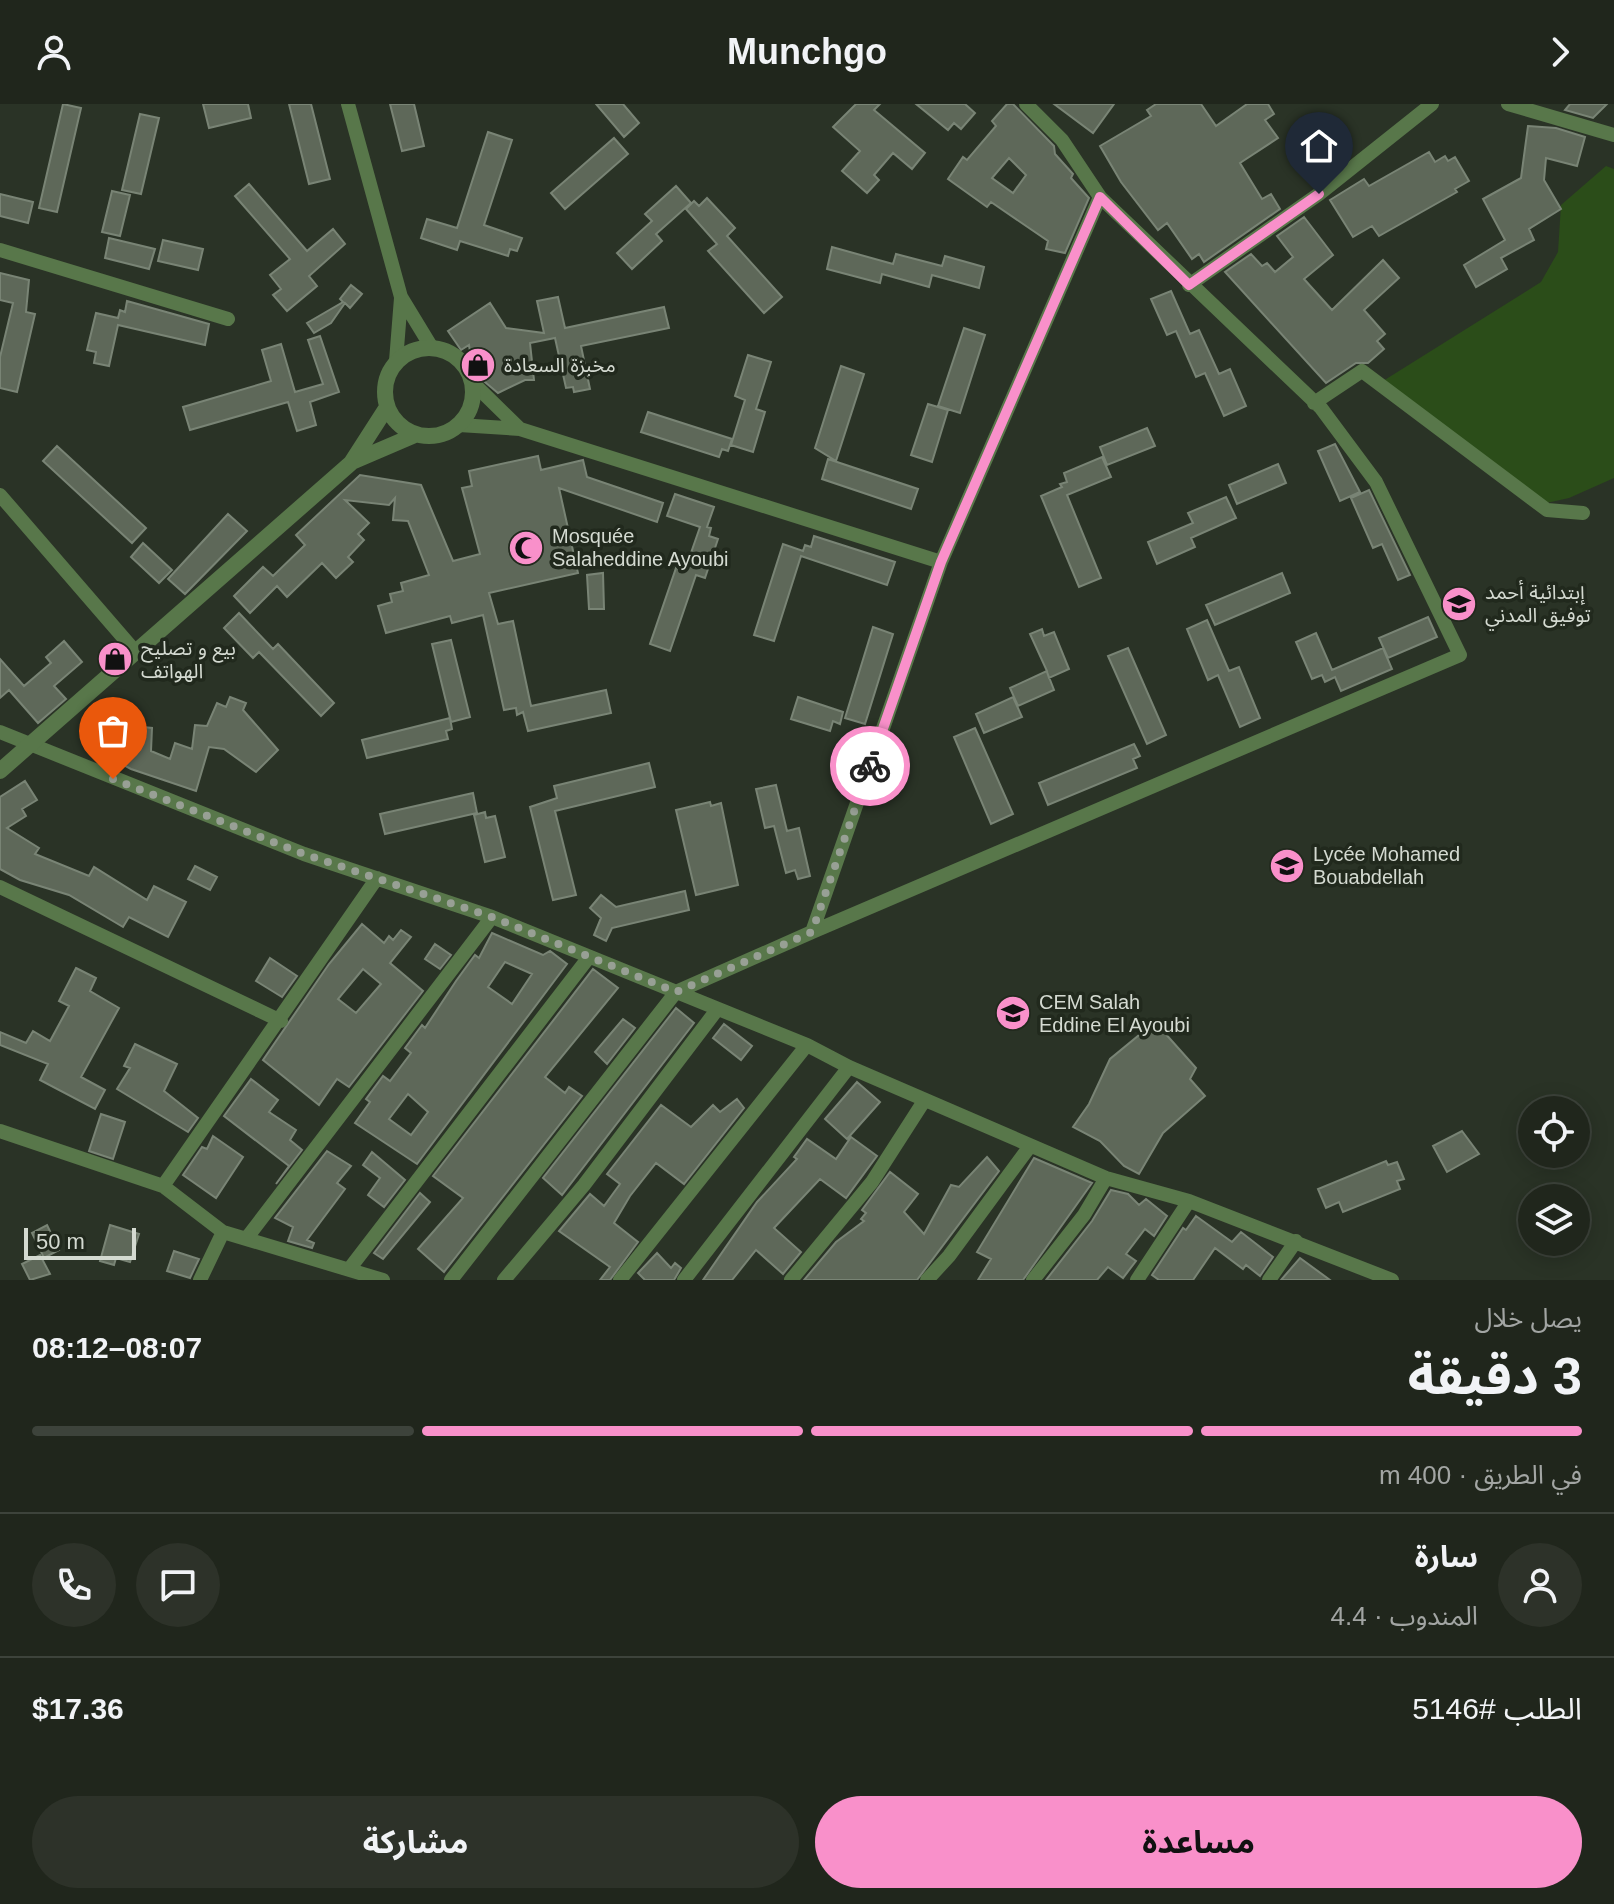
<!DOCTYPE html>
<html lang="ar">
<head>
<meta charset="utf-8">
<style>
  body { margin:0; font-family:Helvetica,"Noto Sans Arabic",sans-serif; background:#2d3229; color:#f1f3f6; direction:rtl; height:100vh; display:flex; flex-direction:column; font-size:30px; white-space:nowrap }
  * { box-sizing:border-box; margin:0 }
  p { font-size:26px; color:#a2a5a3 }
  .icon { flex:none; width:44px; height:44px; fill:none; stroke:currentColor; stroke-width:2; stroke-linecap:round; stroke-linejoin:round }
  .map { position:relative; height:1176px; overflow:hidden; direction:ltr }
  .drawer { display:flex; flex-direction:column; background:#20261c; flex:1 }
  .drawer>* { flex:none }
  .tools { position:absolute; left:1518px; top:992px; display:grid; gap:16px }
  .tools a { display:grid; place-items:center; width:72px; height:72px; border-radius:50%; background:#20261c; box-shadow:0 4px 20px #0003,0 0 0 2px #3d433b; font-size:40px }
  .scale { position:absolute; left:24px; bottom:20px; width:112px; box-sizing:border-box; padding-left:8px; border:4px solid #d4dad1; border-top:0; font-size:22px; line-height:28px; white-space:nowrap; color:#d4dad1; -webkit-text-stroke:6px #21291d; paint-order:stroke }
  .pin { position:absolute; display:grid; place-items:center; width:68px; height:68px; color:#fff; margin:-82px -34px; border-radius:50% 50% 50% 0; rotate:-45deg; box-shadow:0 0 8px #0007 }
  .pin .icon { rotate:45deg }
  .courier { position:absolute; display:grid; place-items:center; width:80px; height:80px; margin:-40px; border:6px solid #f990ca; border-radius:50%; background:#fff; color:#222; box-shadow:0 2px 10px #0007 }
  .overview em { font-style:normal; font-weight:700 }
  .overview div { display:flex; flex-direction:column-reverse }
  .overview { display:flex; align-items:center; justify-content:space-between; height:136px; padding:0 32px }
  h1 { font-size:52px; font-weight:700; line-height:60px }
  .bar { display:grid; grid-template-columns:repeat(4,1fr); gap:12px 8px; align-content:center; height:96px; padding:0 32px }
  .bar i { height:10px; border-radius:6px; background:#3d433b }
  .bar .active { background:#f990ca }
  .bar p { grid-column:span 4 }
  .line { display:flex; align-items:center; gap:20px; padding:0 32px; border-top:2px solid #3d433b }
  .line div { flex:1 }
  .round { display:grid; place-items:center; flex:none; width:84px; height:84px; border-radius:42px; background:#2d3229 }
  .button { display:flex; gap:16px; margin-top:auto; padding:16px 32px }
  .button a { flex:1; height:92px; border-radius:48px; background:#f990ca; color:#111; font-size:32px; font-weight:700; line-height:92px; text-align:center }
  .button a+a { background:#2d3229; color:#f1f3f6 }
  header { display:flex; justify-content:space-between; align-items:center; height:104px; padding:0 32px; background:#20261c; font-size:36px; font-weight:700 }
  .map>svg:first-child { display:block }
  .green { fill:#2b4d19 }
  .building { fill:#5e6859; stroke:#798475; stroke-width:2; fill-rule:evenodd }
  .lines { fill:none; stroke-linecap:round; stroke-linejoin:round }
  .minor { stroke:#58774a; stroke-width:14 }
  .tertiary { stroke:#58774a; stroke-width:16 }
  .done { stroke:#98a095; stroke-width:8; stroke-dasharray:0 14.4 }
  .route { stroke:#f990ca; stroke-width:10 }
  .labels { text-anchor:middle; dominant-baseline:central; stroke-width:7; stroke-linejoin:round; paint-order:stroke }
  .poi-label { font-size:20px; fill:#d4dad1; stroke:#21291d; text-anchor:start }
</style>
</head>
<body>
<header><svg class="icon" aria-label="forward" viewBox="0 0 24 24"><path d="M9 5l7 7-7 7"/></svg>Munchgo<svg class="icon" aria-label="person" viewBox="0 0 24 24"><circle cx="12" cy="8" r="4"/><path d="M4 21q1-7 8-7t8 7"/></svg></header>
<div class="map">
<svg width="1614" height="1176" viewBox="0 0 1614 1176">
  <rect width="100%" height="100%" fill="#2a3326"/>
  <path class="green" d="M1606 62 1614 65V374L1569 394 1533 402 1375 282 1541 178 1558 148 1561 101Z"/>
  <path class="building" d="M63 0 81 4 57 108 39 104Z
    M203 0H248L251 14 209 24Z
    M289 0H311L330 75 309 80Z
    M390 0H414L424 42 402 47Z
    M596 0H623L639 19 624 33Z
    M856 0H880L874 6 925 49 912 65 893 49 874 71 879 76 867 89 842 67 860 47 833 23Z
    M916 0H965L975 9 961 25 954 19 948 26Z
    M1007 0H1013L1054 42 1055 50 1073 70 1071 74 1089 94 1065 149 1046 145 1048 137 991 98 987 103 948 75 963 53 967 56 996 22 992 17ZM1009 54 1026 71 1013 89 992 74Z
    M1054 0H1114L1093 29Z
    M1156 0H1201L1216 22 1247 0H1268L1274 10 1265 16 1278 34 1240 59 1262 95 1271 90 1280 105 1204 158 1199 150 1192 155 1167 119 1158 126 1121 78 1100 42 1151 12 1147 6Z
    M1570 0H1607L1593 14 1565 6Z
    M140 10 159 14 141 90 122 86Z
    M1528 22 1556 24 1585 33 1577 62 1546 54 1544 76 1561 105 1529 125 1534 136 1501 154 1507 165 1476 183 1464 161 1505 136 1483 95 1521 74Z
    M1314 27 1341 60 1315 77 1291 43Z
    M488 28 512 36 484 121 522 134 517 147 510 145 508 152 460 137 457 146 421 134 427 115 457 124Z
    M614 34 628 50 565 105 551 89Z
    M1429 48 1435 58 1445 52 1448 57 1455 53 1469 77 1455 85 1457 88 1379 132 1372 122 1353 133 1330 96 1364 75 1369 82Z
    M249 80 307 147 333 125 345 140 309 172 317 182 287 207 273 191 281 185 270 171 290 155 235 92Z
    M676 82 691 99 656 130 662 137 632 165 617 149 652 117 645 110Z
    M112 87 130 91 120 132 102 128Z
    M0 90 33 98 28 119 0 112Z
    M707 94 735 124 727 132 782 193 764 209 708 147 717 140 686 105 694 97 699 102Z
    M1304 113 1333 151 1304 175 1332 206 1383 156 1399 174 1364 206 1385 230 1377 237 1384 245 1368 259H1356L1326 279 1225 168 1251 150 1262 162 1267 159 1275 168 1293 153 1277 132Z
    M109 134 155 145 149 165 105 154Z
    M163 136 203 145 198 166 158 157Z
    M832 143 893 160 896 150 942 162 945 152 984 163 979 184 932 171 929 183 882 170 880 179 827 165Z
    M0 169 29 176 26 208 35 210 17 288 0 284V253L13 199 0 196Z
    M351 181 362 190 350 204 345 199 331 219 314 229 307 219 343 198 340 195Z
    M1171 187 1190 230 1199 226 1219 270 1230 265 1246 302 1224 312 1205 269 1196 273 1176 227 1167 231 1151 195Z
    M558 193 565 224 664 203 669 224 581 242 590 285 574 288 573 283 566 284 555 234 530 239 534 276H525L498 289 473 268 469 241 461 246 448 227 490 199 506 224 544 229 537 197Z
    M127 197 209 220 205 241 118 221 109 262 94 259 96 248 87 246 96 209 118 214 120 206 125 208Z
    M964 224 985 231 960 309 938 302Z
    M320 232 339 288 310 298 316 321 297 327 288 298 190 326 183 303 271 277 262 246 281 240 295 288 323 280 308 236Z
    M748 251 771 258 756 305 765 308 753 348 731 341 745 296 735 292Z
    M841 262 864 270 836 357 815 344Z
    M928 300 948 306 932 358 911 351Z
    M648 308 732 335 728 347 722 345 719 353 641 328Z
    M1147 324 1155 342 1107 361 1100 343Z
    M1335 340 1360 388 1340 397 1318 347Z
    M57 342 146 424 132 439 43 357Z
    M538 352 541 366 583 356 587 373 663 399 657 418 559 384 578 469 489 489 498 520 513 517 531 602 606 586 611 609 528 627 523 608 517 611 516 604 504 606 483 511 452 519 450 512 386 529 378 502 392 498 390 490 403 487 401 479 429 471 408 417 393 416 395 394 389 401 345 396 369 419 358 430 364 436 348 453 353 458 336 474 322 459 287 493 277 482 250 509 234 492 263 463 273 472 305 441 296 431 360 371 421 381 453 457 480 450 462 384 472 382 469 367Z
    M1102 353 1111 373 1067 391 1101 474 1079 483 1041 392 1062 383 1060 380 1067 378 1064 369Z
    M828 355 918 385 911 405 822 375Z
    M1278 360 1286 379 1237 400 1229 381Z
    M1369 386 1410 471 1398 476 1382 440 1373 444 1351 394Z
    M675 390 714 403 707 423 711 424 709 432 718 435 705 474 696 471 670 547 650 540 676 464 685 466 700 423 667 412Z
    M1226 393 1236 414 1191 434 1195 443 1157 460 1148 438 1193 419 1188 409Z
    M228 410 247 427 185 490 168 475Z
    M814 432 895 458 887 481 801 452 774 537 754 531 783 440 803 447 805 441 811 443Z
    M143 439 172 466 159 479 131 453Z
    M603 469 604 505H589L587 471Z
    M1282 469 1290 489 1215 521 1206 501Z
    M239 509 273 545 278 540 334 599 321 612 259 548 253 554 224 524Z
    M1428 513 1437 533 1388 554 1379 534Z
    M1207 516 1229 567 1239 563 1260 614 1240 623 1218 571 1208 576 1187 525Z
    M873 523 893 530 865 620 845 614Z
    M1042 525 1044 532 1054 528 1069 565 1049 574 1047 568 1054 586 1018 602 1010 584 1047 567 1030 530Z
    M1316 529 1332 566 1383 544 1392 565 1341 587 1335 573 1325 578 1322 571 1312 575 1296 538Z
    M451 536 470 613 451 618 432 540Z
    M64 537 82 558 54 582 66 595 38 619 9 586 0 594V555L24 582 51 559 46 553Z
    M1128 544 1166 631 1147 640 1108 552Z
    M230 593 246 599 243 606 278 646 256 668 224 645 209 643 196 687 131 665 103 650 113 629 133 635 134 622 152 624 151 647 170 655 175 639 192 645 195 621 207 622 217 599 226 603Z
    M798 593 843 608 840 620 833 617 830 627 791 615Z
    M1013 593 1022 613 984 629 976 610Z
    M450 614 452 625 446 627 448 635 367 654 362 636Z
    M975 624 1013 710 991 720 954 633Z
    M1134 640 1140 652 1133 655 1137 664 1048 701 1039 679Z
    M649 659 655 683 555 707 576 791 553 796 530 703 557 694 554 682Z
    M25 677 37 696 22 705 26 712 7 724 39 744 35 750 89 772 94 763 147 796 154 782 186 798 168 833 129 813 123 823 69 791 20 776 0 765V693Z
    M776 681 787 727 799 724 810 772 798 775 795 766 786 769 774 722 765 724 756 685Z
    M473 689 477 709 385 730 380 710Z
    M710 698 711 702 721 699 738 781 696 791 676 706Z
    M485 708 486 714 495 712 505 753 485 758 474 711Z
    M195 762 217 773 210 786 188 775Z
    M685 787 689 806 612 824 606 837 594 831 601 814 590 804 601 791 616 803Z
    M362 820 384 839 389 832 393 836 401 826 411 833 390 859 423 887 349 983 337 975 319 1001 263 956 329 860ZM363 865 381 880 356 909 338 895Z
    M492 829 543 851 550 847 567 860 417 1060 355 1019 370 998 366 995 383 972 390 977 411 949 405 944 422 921 425 924 456 877 475 851 479 854ZM505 858 532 870 512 900 488 883ZM408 990 428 1008 411 1031 389 1015Z
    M435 840 451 851 440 865 425 855Z
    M270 854 297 872 282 893 256 877Z
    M76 864 96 874 90 887 119 904 81 973 105 986 95 1005 40 976 48 960 0 941V928L26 939 33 927 50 937 69 902 59 897Z
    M593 865 618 884 545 973 565 989 569 983 582 992 444 1168 418 1145 463 1094 433 1072Z
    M676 904 694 919 562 1091 543 1074Z
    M623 915 635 924 607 960 595 948Z
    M1155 918 1196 964 1190 975 1205 992 1163 1029 1139 1070 1124 1062 1100 1037 1073 1023 1089 1000 1110 955Z
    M724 920 752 942 741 956 713 934Z
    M135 940 177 960 164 987 198 1014 188 1028 117 985 130 964 124 962Z
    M251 975 278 996 269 1008 296 1026 290 1036 302 1046 276 1080 289 1062 224 1012Z
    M857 978 880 998 847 1035 825 1015Z
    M737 995 744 1004 684 1080 656 1059 630 1092 614 1119 638 1138 610 1176H600L610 1163 559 1127 590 1090 604 1102 620 1080 607 1070 661 1001 691 1023 713 1001 720 1008Z
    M101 1010 125 1018 113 1055 89 1047Z
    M1462 1027 1479 1050 1447 1068 1433 1042Z
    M213 1032 243 1053 216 1094 183 1071 202 1043 207 1045Z
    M851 1033 877 1052 846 1094 820 1075 774 1124 801 1148 783 1170 756 1146 732 1176H703L757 1098 797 1055 794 1053 807 1035 836 1055Z
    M327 1047 351 1062 337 1079 345 1085 307 1136 314 1139 312 1144 288 1137 293 1123 275 1114Z
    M372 1048 405 1076 384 1103 368 1091 380 1074 363 1061Z
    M987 1053 999 1067 917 1176H804L836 1138 864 1117 861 1115 866 1109 862 1106 890 1068 918 1090 904 1108 924 1130 951 1081 959 1083Z
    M1034 1054 1092 1079 1023 1176H978L991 1155 977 1148Z
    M1386 1057 1388 1061 1397 1058 1404 1075 1397 1077 1400 1085 1343 1108 1339 1098 1326 1104 1318 1085Z
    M1111 1086 1128 1090 1139 1101 1146 1095 1167 1112 1154 1132 1145 1125 1126 1150 1136 1157 1123 1174 1108 1163 1097 1176H1046L1092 1117Z
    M420 1089 430 1098 383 1155 374 1149Z
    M1196 1112 1232 1138 1241 1128 1273 1153 1260 1172 1246 1161 1243 1165 1215 1144 1193 1176H1159L1152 1171 1183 1124 1186 1126Z
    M47 1121 59 1146 44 1154 32 1129Z
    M110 1121 139 1130 130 1158 116 1154 114 1161 100 1157Z
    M174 1147 199 1155 190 1174 167 1167Z
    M657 1149 671 1164 675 1159 681 1164 674 1176H645L638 1169Z
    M40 1151 50 1170 30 1176 22 1160Z
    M1300 1154 1330 1176H1281Z"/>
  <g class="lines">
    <path class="minor" d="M348 0 401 193 432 244
      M1508 0 1614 31
      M0 146 228 215
      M1189 181 1319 90 1432 0
      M396 257 401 194
      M472 278 520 325
      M1314 299 1362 267 1547 406 1583 409
      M459 321 520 325 941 458
      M0 391 134 546
      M0 628 304 750 492 813 807 941 849 963 1106 1074 1189 1097 1392 1176
      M0 783 281 917
      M812 828 1460 551 1376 378 1321 304 1100 93
      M0 1027 163 1082 223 1128 383 1176
      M163 1082 377 774
      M246 1135 492 813
      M350 1164 589 853
      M200 1176 223 1128
      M451 1176 676 888 812 828 941 458 1100 93 1062 36 1026 0
      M504 1176 584 1081 716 907
      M620 1176 807 941
      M684 1176 849 963
      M791 1176 872 1078 924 997
      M927 1176 949 1152 1030 1042
      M1033 1176 1084 1111 1106 1074
      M1137 1176 1189 1097
      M1269 1176 1296 1137"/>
    <path class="tertiary" d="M385 288a44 44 0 1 1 88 0a44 44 0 1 1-88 0Z
      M352 358 415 331
      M0 667 351 359 387 303"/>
  </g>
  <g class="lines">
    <path class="done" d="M113 675 304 750 492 813 676 888 812 828 870 662"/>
    <path class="route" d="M870 662 941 458 1100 93 1189 181 1319 90"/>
  </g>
  <defs>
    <g id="shop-disc" transform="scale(1.8)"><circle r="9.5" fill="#f990ca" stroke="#21291d"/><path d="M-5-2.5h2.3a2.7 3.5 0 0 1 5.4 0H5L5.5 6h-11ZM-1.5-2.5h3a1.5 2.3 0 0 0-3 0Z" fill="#111"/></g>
    <g id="mosque-disc" transform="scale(1.8)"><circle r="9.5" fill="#f990ca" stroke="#21291d"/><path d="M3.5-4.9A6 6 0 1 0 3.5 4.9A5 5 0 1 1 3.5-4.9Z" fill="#111"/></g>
    <g id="school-disc" transform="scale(1.8)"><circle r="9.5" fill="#f990ca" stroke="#21291d"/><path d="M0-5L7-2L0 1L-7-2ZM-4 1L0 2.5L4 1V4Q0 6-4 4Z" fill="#111"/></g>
  </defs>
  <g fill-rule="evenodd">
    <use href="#shop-disc" x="478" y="261"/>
    <use href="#mosque-disc" x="526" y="444"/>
    <use href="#school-disc" x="1459" y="500"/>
    <use href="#shop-disc" x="115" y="555"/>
    <use href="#school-disc" x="1287" y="762"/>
    <use href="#school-disc" x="1013" y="909"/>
  </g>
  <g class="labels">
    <g class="poi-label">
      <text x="504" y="261">مخبزة السعادة</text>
      <text x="552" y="432">Mosquée<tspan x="552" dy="23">Salaheddine Ayoubi</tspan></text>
      <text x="1485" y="488">إبتدائية أحمد<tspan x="1485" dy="23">توفيق المدني</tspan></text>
      <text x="141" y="544">بيع و تصليح<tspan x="141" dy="23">الهواتف</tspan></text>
      <text x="1313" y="750">Lycée Mohamed<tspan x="1313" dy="23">Bouabdellah</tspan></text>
      <text x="1039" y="898">CEM Salah<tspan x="1039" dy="23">Eddine El Ayoubi</tspan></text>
    </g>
  </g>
</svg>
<div class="tools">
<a><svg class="icon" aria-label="locate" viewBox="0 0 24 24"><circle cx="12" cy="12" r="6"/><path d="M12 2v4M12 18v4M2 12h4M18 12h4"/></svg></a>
<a><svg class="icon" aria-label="layers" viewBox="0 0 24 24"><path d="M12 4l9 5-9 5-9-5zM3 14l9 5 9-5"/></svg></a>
</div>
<div class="scale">50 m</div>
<div class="pin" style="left:113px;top:675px;background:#ea580c"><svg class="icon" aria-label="bag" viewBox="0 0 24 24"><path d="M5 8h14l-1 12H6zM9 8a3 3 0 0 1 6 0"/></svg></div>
<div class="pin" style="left:1319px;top:90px;background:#1f2937"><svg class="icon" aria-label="home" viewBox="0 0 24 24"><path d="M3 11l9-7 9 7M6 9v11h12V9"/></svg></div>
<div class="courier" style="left:870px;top:662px"><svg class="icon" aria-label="bike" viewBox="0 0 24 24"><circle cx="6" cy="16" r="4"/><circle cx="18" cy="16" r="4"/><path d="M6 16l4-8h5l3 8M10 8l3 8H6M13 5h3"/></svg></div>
</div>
<section class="drawer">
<div class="overview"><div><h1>3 دقيقة</h1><p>يصل خلال</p></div><em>08:07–08:12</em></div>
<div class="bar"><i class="active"></i><i class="active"></i><i class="active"></i><i></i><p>في الطريق · 400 m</p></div>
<div class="line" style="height:144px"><a class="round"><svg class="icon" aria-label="person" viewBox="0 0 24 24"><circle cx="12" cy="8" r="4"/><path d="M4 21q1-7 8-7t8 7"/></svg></a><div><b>سارة</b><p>المندوب · 4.4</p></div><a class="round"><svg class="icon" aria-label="chat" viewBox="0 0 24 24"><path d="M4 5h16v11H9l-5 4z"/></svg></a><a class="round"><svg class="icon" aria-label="phone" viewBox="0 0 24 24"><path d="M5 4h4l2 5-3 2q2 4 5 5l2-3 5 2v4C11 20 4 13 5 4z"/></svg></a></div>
<div class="line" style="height:104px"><div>الطلب #5146</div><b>$17.36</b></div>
<div class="button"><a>مساعدة</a><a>مشاركة</a></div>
</section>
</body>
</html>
